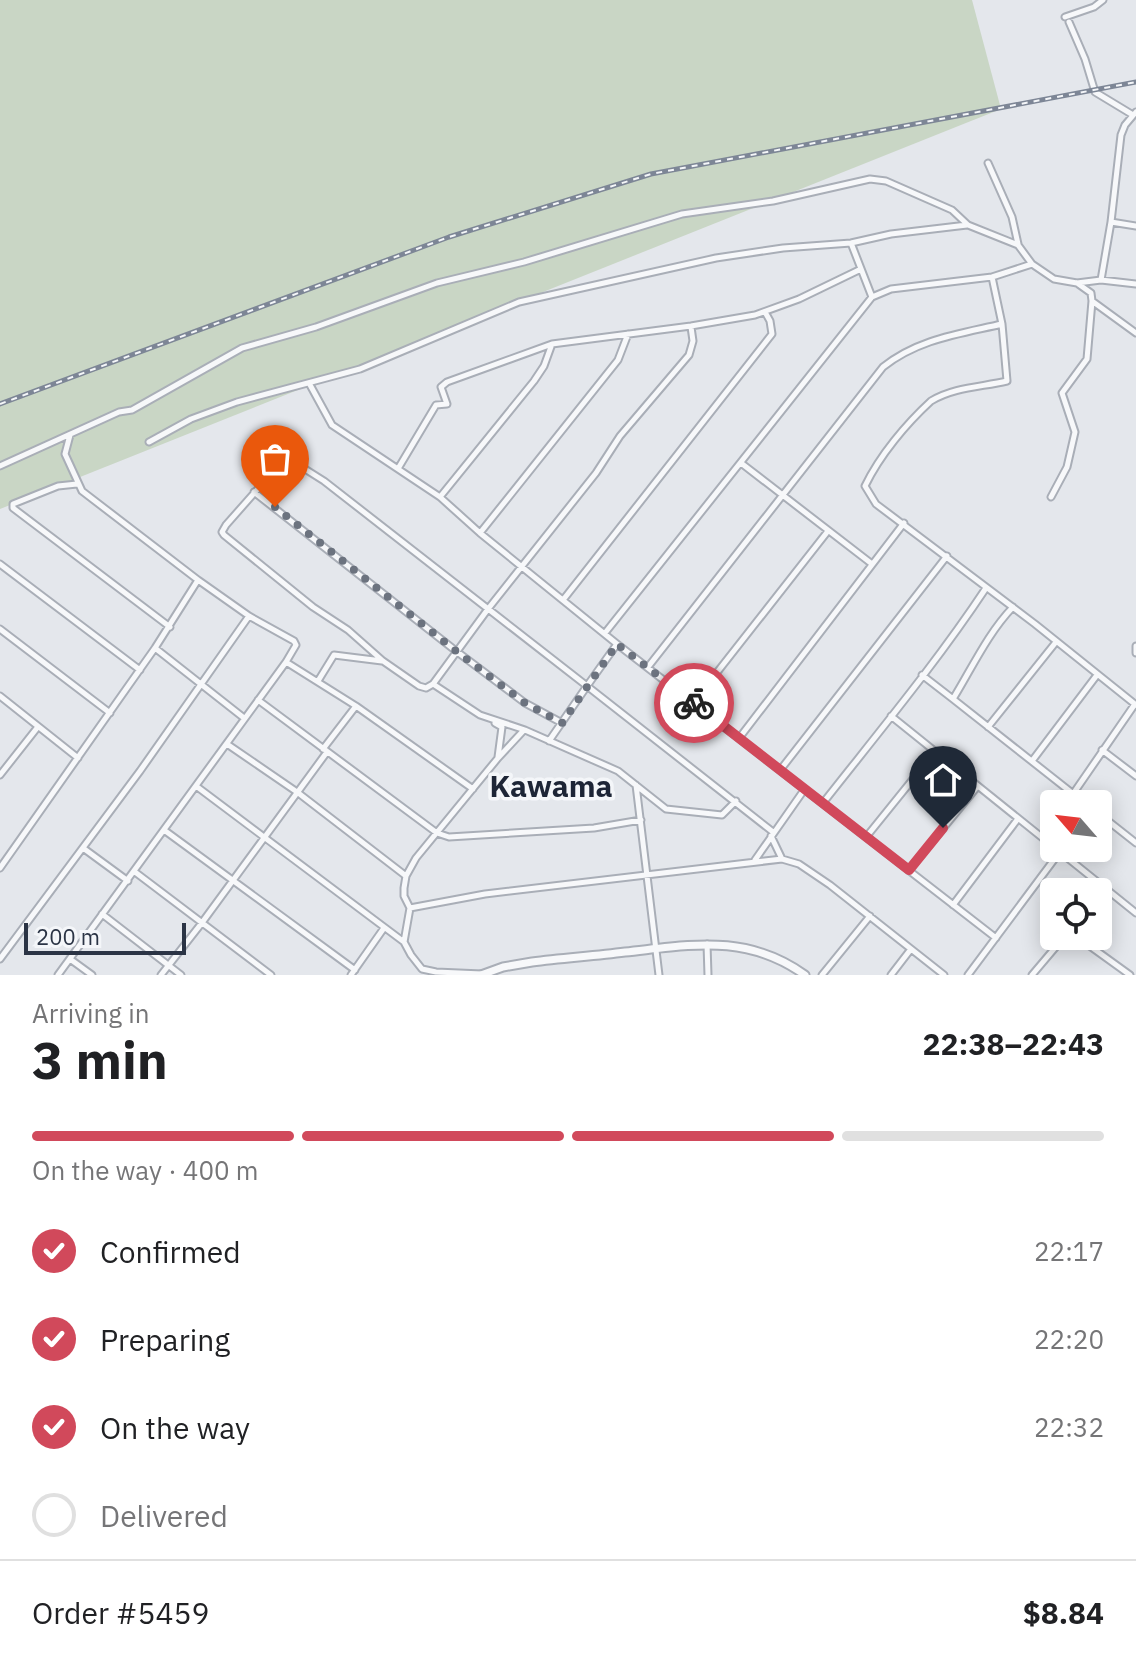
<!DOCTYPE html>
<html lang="en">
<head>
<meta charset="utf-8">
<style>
  body { margin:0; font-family:"IBM Plex Sans",sans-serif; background:#f6f6f6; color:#202124; height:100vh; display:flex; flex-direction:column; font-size:30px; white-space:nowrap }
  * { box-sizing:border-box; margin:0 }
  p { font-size:26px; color:#757577 }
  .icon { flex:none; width:44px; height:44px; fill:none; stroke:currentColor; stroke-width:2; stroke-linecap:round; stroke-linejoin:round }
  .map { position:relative; height:975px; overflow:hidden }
  .details { display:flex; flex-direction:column; background:#fff; flex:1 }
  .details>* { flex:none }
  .needle { width:52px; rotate:298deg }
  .tools { position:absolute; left:1040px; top:790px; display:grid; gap:16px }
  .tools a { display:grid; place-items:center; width:72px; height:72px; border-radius:8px; background:#fff; box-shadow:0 4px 20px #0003; font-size:40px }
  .scale { position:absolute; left:24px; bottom:20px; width:162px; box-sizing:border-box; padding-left:8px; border:4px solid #2b3445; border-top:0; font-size:22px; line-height:28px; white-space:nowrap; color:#2b3445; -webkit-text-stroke:6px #f4f6f9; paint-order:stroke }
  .pin { position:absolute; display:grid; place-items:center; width:68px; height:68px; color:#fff; margin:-82px -34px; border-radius:50% 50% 50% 0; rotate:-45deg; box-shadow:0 0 8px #0007 }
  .pin .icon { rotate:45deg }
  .courier { position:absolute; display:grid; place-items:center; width:80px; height:80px; margin:-40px; border:6px solid #d1495b; border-radius:50%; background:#fff; color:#222; box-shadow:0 2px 10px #0007 }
  .overview em { font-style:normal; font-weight:700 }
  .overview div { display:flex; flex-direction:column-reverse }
  .overview { display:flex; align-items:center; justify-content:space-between; height:136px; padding:0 32px }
  h1 { font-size:52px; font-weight:700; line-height:60px }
  .bar { display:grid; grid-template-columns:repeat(4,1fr); gap:12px 8px; align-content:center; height:96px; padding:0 32px }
  .bar i { height:10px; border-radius:6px; background:#e0e0e0 }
  .bar .active { background:#d1495b }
  .bar p { grid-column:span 4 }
  .line { display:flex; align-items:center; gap:20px; padding:0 32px; border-top:2px solid #e0e0e0 }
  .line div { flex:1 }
  ol { padding:0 32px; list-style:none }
  li { display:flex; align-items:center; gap:24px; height:88px }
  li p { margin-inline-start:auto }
  li .icon { padding:8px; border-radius:50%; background:#d1495b; color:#fff; stroke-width:4 }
  li:last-child { color:#757577 }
  li i { width:44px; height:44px; border:4px solid #e0e0e0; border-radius:50% }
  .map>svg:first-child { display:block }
  .green { fill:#c9d6c5 }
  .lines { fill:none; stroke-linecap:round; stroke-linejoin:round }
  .minor-casing { stroke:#a9aeb7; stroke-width:9 }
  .tertiary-casing { stroke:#a9aeb7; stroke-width:11 }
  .minor { stroke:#f7f8fa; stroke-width:5 }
  .tertiary { stroke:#f7f8fa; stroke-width:7 }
  .rail-casing { stroke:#7d8696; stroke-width:5 }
  .rail { stroke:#f4f6f9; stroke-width:2; stroke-dasharray:6; stroke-linecap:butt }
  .done { stroke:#6c737f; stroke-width:8; stroke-dasharray:0 14.4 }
  .route { stroke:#d1495b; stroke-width:10 }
  .labels { text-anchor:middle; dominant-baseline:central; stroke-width:7; stroke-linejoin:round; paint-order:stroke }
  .district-label { font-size:30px; font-weight:bold; fill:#1d2536; stroke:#f4f6f9 }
</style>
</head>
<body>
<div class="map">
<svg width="1136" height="975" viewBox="0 0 1136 975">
  <rect width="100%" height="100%" fill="#e4e7ec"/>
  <path class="green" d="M0 0H972L1001 109 0 509Z"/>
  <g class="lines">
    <g class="minor-casing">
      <path id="minor" d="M1065 17 1094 7 1103 0
        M1069 22 1085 59 1095 92 1133 115
        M988 163 1012 217 1018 244
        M1111 222 1136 226
        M851 243 872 297
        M992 277 1002 324
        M1101 280 1111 222 1121 135 1125 125 1136 112
        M1077 283 1091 293 1092 301 1136 333
        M309 383 332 425 440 497 480 533 617 644 996 938
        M149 442 191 419 237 402 360 369 519 302 716 258 783 248 851 243 891 234 967 225
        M741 463 872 564
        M0 466 119 412 132 410 242 348 316 327 437 283 524 262 682 214 773 201 870 179 886 181 952 210 968 225 1018 245 1032 264 1054 279 1077 283 1101 280 1136 284
        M399 467 436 405 447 404 441 387 447 382 552 344 691 326 755 315 799 299 861 269
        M77 484 58 486 13 504V508L170 627
        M254 492 456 651 525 703 562 723
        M440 497 534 381 544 366 552 344
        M1051 497 1067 467 1075 432 1062 393 1087 359 1092 301
        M480 533 618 360 628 334
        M0 564 140 670
        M198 580 249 616 294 641 296 645 286 662
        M563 600 772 334 770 321 765 312
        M1013 607C988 633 972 668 953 699L1086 804
        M0 629 110 713
        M605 633 872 297 891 289 992 277 1032 264
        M617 644 587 686 773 832
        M1136 646V653
        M155 648 244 718
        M648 667 883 367C918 339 959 334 1002 324L1007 381C982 387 954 387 931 401 906 424 880 455 865 486L876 504 1035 624 1136 705
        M922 675 953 699
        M318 681 334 655 382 661
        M433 684 488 609 596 473 620 436 689 355 693 341 691 327
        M0 696 78 758
        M258 700 437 833 449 837 594 828 641 820
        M693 703 828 531
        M891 716 1136 913
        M495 723 502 727 498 757
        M988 727 1056 642
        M740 737 904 523
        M549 741 587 686 324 481 286 457 226 525 222 532 224 535 313 607 348 630 383 661 419 686 426 688 433 684 480 715 525 730 618 771 666 809 722 815 736 801
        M227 744 297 792 406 876
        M323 749 356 706
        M1102 750 1136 776
        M1032 761 1097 675
        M781 769 947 556
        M0 775 37 728
        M636 785 659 975
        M196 786 404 942
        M1073 794 1135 704
        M823 803C878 733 937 662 986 588
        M1098 813 1136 843
        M164 830 355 970
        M771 836 782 859
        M867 836 934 753
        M83 848 128 881
        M755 860 804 790
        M0 868 155 648 198 580 82 491 65 454 70 435
        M909 870 977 787
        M135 872 271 975
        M953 905 1017 820
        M410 908 485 894 782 859 799 864 830 885 944 975
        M102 914 181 975
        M1076 936 1130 975
        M707 944 708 975
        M0 959 140 771 249 616
        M70 959 92 975
        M482 974 436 972 422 969 411 955 404 942 410 908 404 896V888L406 876 416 858 498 758 524 730
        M58 975 286 662 356 706 473 789
        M161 975 201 924 327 752
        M351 975 384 928
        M822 975 870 916
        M891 975 911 949
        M968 975 1059 853
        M1032 975 1065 936"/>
    </g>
    <g class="tertiary-casing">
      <path id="tertiary" d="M481 975 503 967 532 962C563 958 594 956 625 952 692 945 746 933 805 975"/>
    </g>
    <use href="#minor" class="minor"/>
    <use href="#tertiary" class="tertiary"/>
    <g class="rail-casing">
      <path id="rail" d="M0 404 449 237 651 174 1136 82"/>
    </g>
    <use href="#rail" class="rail"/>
  </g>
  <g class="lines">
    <path class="done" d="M275 507 456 651 525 703 562 723 617 644 694 703"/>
    <path class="route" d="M694 703 909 870 943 828"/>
  </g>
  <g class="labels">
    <g class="district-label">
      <text x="551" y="785">Kawama</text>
    </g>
  </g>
</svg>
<div class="tools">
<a><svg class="needle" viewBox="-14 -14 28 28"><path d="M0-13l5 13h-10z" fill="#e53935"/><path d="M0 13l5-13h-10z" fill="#757577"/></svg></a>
<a><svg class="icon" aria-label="locate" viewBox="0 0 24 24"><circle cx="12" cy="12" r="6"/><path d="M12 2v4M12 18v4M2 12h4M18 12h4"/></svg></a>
</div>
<div class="scale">200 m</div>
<div class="pin" style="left:275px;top:507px;background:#ea580c"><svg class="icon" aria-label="bag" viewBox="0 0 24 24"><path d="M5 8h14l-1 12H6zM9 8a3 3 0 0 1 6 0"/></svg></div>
<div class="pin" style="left:943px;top:828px;background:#1f2937"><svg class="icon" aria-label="home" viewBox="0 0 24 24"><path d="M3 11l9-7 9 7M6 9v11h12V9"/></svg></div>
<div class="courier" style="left:694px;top:703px"><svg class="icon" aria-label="bike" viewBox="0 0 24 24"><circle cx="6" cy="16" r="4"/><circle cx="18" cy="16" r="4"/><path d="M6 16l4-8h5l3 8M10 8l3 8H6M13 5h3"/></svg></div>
</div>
<section class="details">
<div class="overview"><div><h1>3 min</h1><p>Arriving in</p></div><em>22:38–22:43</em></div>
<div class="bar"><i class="active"></i><i class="active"></i><i class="active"></i><i></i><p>On the way · 400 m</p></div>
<ol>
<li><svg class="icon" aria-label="check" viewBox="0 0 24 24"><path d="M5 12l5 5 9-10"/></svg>Confirmed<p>22:17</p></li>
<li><svg class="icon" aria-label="check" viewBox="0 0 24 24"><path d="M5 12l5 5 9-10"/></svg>Preparing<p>22:20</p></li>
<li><svg class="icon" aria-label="check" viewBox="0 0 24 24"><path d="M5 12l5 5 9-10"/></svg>On the way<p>22:32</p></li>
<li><i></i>Delivered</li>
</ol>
<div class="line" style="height:104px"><div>Order #5459</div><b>$8.84</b></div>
</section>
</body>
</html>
